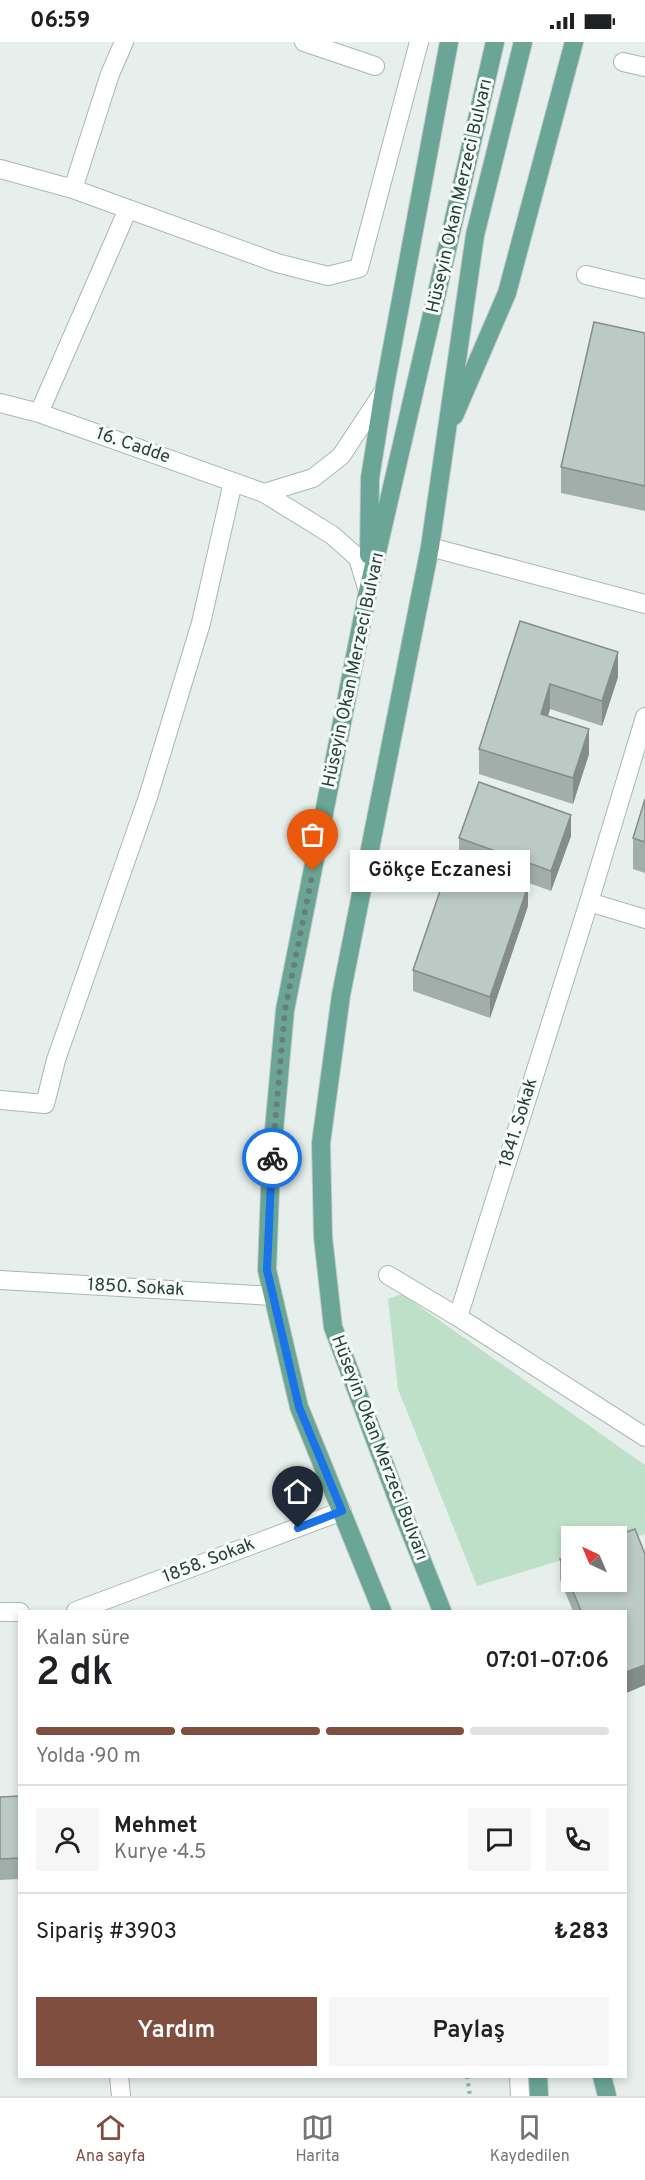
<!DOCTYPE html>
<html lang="tr">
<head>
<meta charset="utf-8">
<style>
  body { margin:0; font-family:Overpass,sans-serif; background:#f6f6f6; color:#202124; height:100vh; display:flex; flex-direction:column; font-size:22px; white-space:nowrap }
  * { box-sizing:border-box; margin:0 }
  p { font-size:20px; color:#757577 }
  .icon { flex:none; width:33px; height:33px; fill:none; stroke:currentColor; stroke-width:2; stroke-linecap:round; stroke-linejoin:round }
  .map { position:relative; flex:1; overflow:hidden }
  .side { position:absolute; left:18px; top:1568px; width:609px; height:468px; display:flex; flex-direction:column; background:#fff; border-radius:0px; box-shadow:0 3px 9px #0003 }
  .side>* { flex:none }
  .needle { width:39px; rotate:316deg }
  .buttons { position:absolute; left:561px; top:1484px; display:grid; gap:12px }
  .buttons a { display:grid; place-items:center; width:66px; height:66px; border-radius:0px; background:#fff; box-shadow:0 3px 9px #0003; font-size:30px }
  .pin { position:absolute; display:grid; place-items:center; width:51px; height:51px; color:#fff; margin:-62px -26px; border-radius:50% 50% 50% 0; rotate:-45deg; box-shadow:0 0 6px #0007 }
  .pin .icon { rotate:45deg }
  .courier { position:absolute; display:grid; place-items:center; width:60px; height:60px; margin:-30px; border:4px solid #1a73e8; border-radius:50%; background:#fff; color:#222; box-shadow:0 2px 8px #0007 }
  .bubble { position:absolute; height:42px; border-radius:0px; background:#fff; box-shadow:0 3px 9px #0003; font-size:20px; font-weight:600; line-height:42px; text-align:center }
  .overview em { font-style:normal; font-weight:600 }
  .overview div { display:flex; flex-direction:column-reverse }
  .overview { display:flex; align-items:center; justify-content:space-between; height:102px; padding:0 18px }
  h1 { font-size:39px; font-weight:600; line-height:45px }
  .bar { display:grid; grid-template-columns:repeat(4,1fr); gap:9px 6px; align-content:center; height:72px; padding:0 18px }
  .bar i { height:8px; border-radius:4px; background:#e0e0e0 }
  .bar .on { background:#7f4e3f }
  .bar p { grid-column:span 4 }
  .line { display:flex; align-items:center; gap:15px; padding:0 18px; border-top:2px solid #e0e0e0 }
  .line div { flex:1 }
  .round { display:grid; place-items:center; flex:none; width:63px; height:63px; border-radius:0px; background:#f6f6f6 }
  .cta { display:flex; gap:12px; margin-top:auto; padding:12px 18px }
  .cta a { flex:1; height:69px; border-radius:0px; background:#7f4e3f; color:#fff; font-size:24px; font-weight:600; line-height:69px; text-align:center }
  .cta a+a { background:#f6f6f6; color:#202124 }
  .status { display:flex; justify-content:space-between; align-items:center; height:42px; padding:0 30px; background:#fff; direction:ltr }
  .status svg { height:16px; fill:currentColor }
  .tabs { display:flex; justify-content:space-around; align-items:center; height:84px; border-top:2px solid #e0e0e0; background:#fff; font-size:16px; color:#757577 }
  .tabs a { display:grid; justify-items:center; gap:3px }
  .tabs .on { color:#7f4e3f }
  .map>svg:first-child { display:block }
  .green { fill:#bfe0c8 }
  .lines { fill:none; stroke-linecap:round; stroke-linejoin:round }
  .minor-casing { stroke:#a8b8b2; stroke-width:20 }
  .major-casing { stroke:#c2cac8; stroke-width:20 }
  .path { stroke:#86b3a5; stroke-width:4; stroke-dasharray:3 4.5; stroke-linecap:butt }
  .minor { stroke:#fff; stroke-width:18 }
  .major { stroke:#6aa596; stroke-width:18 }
  .wall { fill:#a1aea9 }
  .shaded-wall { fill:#838d89 }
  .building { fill:#bbcac4; stroke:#838d89; stroke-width:1.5 }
  .done { stroke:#687f78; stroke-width:6; stroke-dasharray:0 10.8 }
  .route { stroke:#1a73e8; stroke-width:8 }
  .labels { text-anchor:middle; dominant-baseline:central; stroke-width:6; stroke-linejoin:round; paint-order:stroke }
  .street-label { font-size:18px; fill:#24423a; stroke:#f7fbf9 }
</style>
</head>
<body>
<div class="status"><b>06:59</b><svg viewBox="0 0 49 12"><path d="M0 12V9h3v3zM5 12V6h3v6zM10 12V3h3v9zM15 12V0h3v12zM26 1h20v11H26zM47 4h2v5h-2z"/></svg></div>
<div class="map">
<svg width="645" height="2054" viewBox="0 0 645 2054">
  <rect width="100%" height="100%" fill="#e6efeb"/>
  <path class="green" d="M402 1252 645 1423V1492L617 1501 616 1494H572L571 1515 477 1544 398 1347 388 1257Z"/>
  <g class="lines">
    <g class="minor-casing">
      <path id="minor" d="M304 0 375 24
        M623 20 645 25
        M0 127 73 147 277 221 328 234 359 226 419 0
        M73 147 110 32 124 0
        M586 233 645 247
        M0 361 39 371 264 451 332 493 358 516 368 549
        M39 371 128 167
        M264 451 313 436 341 414 384 349
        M430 505 645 562
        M589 860 645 877
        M0 1058 45 1062 56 1018 148 755 201 581 233 440
        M388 1233 458 1275 645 1395
        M0 1238 273 1254
        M458 1275 589 860 645 675
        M76 1569 342 1469
        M0 1570H20
        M119 2034 121 2054
        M519 2034 520 2054"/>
    </g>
    <g class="major-casing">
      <path id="major" d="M454 374 507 251 574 0
        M369 513 370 436 384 349 449 0
        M382 1569 299 1365 267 1228 271 1121 285 968 368 549 495 0
        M442 1569 400 1464 333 1285 323 1195 321 1101 341 953 430 505 475 193 523 0
        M538 2034 539 2054
        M602 2034 607 2054"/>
    </g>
    <path class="path" d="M467 2034 470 2054"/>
    <use href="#minor" class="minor"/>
    <use href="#major" class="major"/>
  </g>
  <path class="wall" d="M645 291V469L561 451V425Z
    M520 579 618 635 602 684 550 667 548 674 589 712 573 762 479 732V707Z
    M645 757V831L633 827V796Z
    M571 794 551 849 459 816V796Z
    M528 864 490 976 413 949V928Z
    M645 1512V1643L626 1651V1569H573L560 1538V1517Z
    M20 1754V1837L0 1838V1755Z"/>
  <path class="shaded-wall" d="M618 610V635L602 684V659Z
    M550 642V667L541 697V672Z
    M589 687V712L573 762V736Z
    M571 773V794L551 849V829Z
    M528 844V864L490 976V955Z
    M645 1623V1643L626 1651V1630Z"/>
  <path class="building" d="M594 280 645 291V444L561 425Z
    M520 579 618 610 602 659 550 642 541 672 589 687 573 736 479 707Z
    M479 740 571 773 551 829 459 796Z
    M645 757V800L633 796Z
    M451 817 528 844 490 955 413 928Z
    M635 1487 645 1512V1623L626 1630V1569H581L560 1517 572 1513V1539H616V1494Z
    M20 1754V1816L0 1817V1755Z"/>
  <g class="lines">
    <path class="done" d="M272 1116 285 968 313 829"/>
    <path class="route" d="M272 1116 267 1228 299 1365 342 1469 298 1486"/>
  </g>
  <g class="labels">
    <g class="street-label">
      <text transform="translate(460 154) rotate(-77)">Hüseyin Okan Merzeci Bulvarı</text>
      <text transform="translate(133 404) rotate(19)">16. Cadde</text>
      <text transform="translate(354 628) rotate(-78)">Hüseyin Okan Merzeci Bulvarı</text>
      <text transform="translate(519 1081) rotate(-73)">1841. Sokak</text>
      <text transform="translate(136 1246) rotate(3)">1850. Sokak</text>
      <text transform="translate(379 1406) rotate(69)">Hüseyin Okan Merzeci Bulvarı</text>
      <text transform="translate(209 1519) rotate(-21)">1858. Sokak</text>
    </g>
  </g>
</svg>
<div class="buttons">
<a><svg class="needle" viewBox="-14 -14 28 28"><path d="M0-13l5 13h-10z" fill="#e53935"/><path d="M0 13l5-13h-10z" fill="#757577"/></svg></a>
</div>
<div class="pin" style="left:313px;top:829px;background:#ea580c"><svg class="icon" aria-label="bag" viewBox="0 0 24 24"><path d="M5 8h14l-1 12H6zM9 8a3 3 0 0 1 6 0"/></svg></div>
<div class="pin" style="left:298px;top:1486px;background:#1f2937"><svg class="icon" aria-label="home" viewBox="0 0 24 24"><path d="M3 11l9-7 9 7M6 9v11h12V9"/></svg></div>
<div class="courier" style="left:272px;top:1116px"><svg class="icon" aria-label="bike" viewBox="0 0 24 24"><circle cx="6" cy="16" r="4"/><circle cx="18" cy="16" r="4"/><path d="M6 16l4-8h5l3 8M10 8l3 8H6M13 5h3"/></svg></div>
<div class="bubble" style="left:350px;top:808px;width:180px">Gökçe Eczanesi</div>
<section class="side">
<div class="overview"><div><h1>2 dk</h1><p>Kalan süre</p></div><em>07:01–07:06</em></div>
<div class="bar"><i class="on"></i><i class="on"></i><i class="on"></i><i></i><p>Yolda · 90 m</p></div>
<div class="line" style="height:108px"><a class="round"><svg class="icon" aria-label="person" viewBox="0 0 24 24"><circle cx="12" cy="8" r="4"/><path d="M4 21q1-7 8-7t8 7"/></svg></a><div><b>Mehmet</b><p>Kurye · 4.5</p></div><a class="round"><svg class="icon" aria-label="chat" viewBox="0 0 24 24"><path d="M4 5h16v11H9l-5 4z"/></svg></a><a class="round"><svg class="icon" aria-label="phone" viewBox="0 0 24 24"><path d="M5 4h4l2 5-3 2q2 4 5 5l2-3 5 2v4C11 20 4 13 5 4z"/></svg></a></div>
<div class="line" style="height:78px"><div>Sipariş #3903</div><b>₺283</b></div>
<div class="cta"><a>Yardım</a><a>Paylaş</a></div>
</section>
</div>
<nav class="tabs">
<a class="on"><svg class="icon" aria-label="home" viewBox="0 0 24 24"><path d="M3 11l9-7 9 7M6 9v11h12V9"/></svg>Ana sayfa</a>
<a><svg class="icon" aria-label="map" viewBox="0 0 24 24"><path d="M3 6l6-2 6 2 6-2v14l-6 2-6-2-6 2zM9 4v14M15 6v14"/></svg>Harita</a>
<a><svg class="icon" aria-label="saved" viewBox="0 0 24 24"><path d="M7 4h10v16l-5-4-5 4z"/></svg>Kaydedilen</a>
</nav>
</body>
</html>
